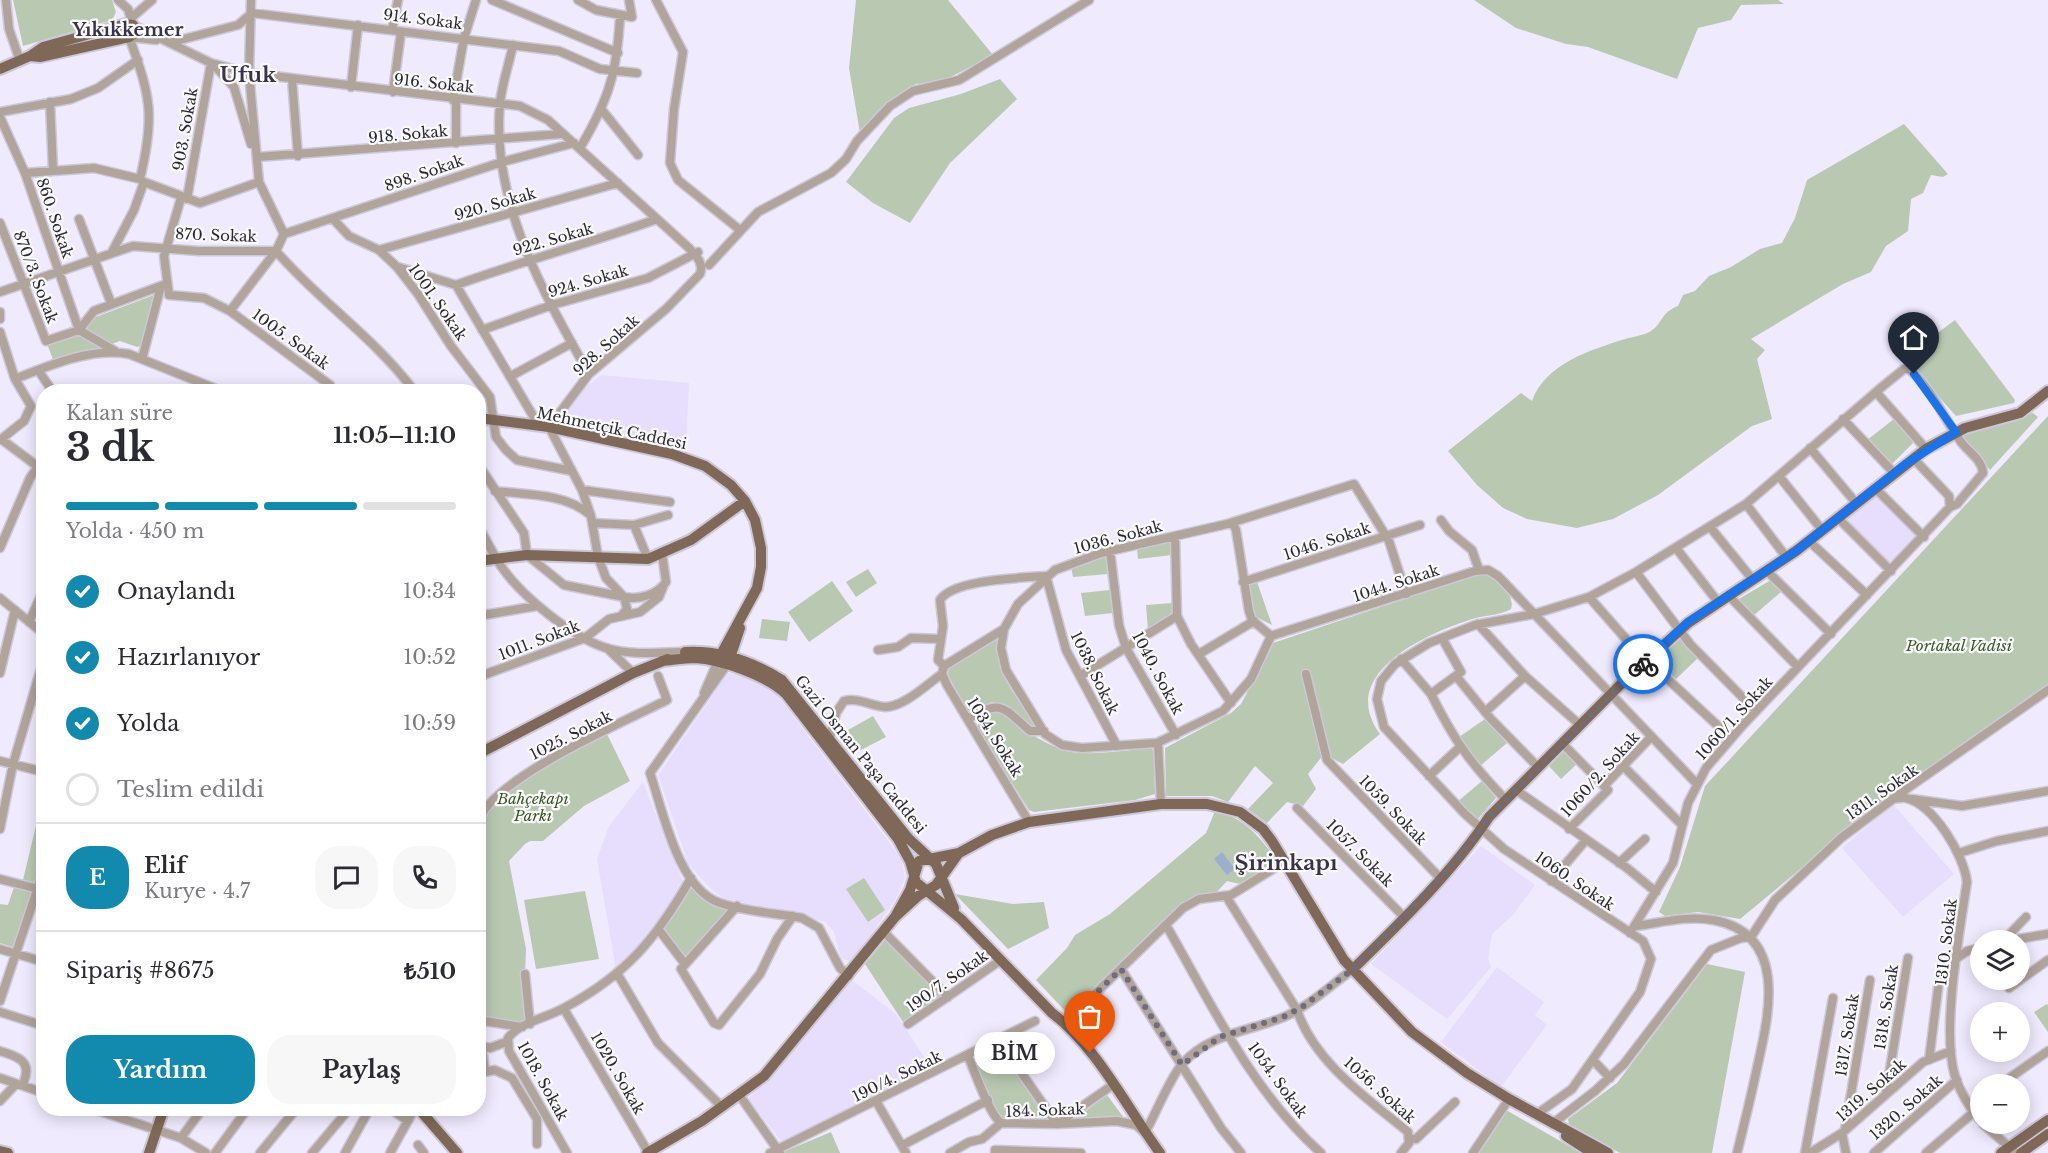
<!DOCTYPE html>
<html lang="tr">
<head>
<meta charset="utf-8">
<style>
  body { margin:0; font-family:"Libre Baskerville",serif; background:#f7f7f7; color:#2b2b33; height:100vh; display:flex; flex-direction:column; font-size:22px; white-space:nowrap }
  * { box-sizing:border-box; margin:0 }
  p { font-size:20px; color:#7c7c81 }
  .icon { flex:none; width:33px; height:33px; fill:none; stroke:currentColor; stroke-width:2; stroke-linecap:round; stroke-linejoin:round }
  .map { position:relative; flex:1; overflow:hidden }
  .drawer { position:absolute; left:36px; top:384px; width:450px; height:732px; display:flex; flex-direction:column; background:#fff; border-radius:24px; box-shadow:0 3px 15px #0003 }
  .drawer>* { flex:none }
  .fabs { position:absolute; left:1970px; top:930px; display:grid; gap:12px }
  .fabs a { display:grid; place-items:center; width:60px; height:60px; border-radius:50%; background:#fff; box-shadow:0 3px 15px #0003; font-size:30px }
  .pin { position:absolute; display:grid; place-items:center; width:51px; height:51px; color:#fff; margin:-62px -26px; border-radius:50% 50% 50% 0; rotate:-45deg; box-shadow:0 0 6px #0007 }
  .pin .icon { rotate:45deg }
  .courier { position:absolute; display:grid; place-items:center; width:60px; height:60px; margin:-30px; border:4px solid #1a73e8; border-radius:50%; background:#fff; color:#222; box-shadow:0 2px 8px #0007 }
  .bubble { position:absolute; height:42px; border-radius:21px; background:#fff; box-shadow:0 3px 15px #0003; font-size:20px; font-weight:700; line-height:42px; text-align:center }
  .overview em { font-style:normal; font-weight:700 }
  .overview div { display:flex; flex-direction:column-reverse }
  .overview { display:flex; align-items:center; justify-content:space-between; height:102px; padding:0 30px }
  h1 { font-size:39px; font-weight:700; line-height:45px }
  .bar { display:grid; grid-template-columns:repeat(4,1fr); gap:9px 6px; align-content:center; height:72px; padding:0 30px }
  .bar i { height:8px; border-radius:4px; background:#e1e1e2 }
  .bar .selected { background:#118aad }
  .bar p { grid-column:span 4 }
  .line { display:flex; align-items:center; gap:15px; padding:0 30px; border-top:2px solid #e1e1e2 }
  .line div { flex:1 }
  .round { display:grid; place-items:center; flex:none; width:63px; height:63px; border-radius:24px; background:#f7f7f7 }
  ol { padding:0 30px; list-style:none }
  li { display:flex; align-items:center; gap:18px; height:66px }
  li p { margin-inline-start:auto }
  li .icon { padding:6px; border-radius:50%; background:#118aad; color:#fff; stroke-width:4 }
  li:last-child { color:#7c7c81 }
  li i { width:33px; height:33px; border:3px solid #e1e1e2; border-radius:50% }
  .primary-button { display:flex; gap:12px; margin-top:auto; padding:12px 30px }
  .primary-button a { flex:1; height:69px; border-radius:24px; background:#118aad; color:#fff; font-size:24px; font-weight:700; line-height:69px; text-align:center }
  .primary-button a+a { background:#f7f7f7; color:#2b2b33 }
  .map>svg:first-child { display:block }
  .built { fill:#e7defe }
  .green { fill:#b9c9b1 }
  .water { fill:#9dafce }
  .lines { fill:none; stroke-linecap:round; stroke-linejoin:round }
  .minor-casing { stroke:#ccc7d9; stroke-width:11 }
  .major-casing { stroke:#ccc7d9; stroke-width:14 }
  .minor { stroke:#b1a49b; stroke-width:8 }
  .major { stroke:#7f6857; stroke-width:10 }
  .done { stroke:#706c7a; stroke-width:6; stroke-dasharray:0 10.8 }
  .route { stroke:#1a73e8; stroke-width:8 }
  .labels { text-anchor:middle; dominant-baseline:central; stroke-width:4.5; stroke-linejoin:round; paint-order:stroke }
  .street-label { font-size:15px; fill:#2b2834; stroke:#fafafa }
  .park-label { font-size:15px; font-style:italic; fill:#375426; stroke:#fafafa }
  .quarter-label { font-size:18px; font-weight:bold; fill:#3a324b; stroke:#fafafa }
  .district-label { font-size:21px; font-weight:bold; fill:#3a324b; stroke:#fafafa }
</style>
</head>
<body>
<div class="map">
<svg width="2048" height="1153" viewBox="0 0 2048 1153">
  <rect width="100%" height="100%" fill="#efeafd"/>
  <path class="built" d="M601 375 689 383 686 446 559 423 578 393Z
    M1875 492 1919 537 1891 568 1843 519Z
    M728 673 755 680 777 695 901 858 905 878 897 897 859 953 848 961 841 958 834 932 826 922 723 898 711 889 688 863 658 775Z
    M643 782 683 882 663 919 625 964 612 972 615 964 597 859 609 826Z
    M1893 804 1954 874 1903 917 1842 848Z
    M1481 846 1535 885 1513 915 1492 934 1488 958 1491 967 1447 1019 1371 964Z
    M1497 967 1544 1002 1535 1015 1547 1025 1501 1087 1441 1042Z
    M852 980 896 1014 932 1069 781 1141 748 1099 779 1068Z"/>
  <path class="green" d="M13 0H112L116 12 112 20 23 46Z
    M856 0H948L993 55 941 82 916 84 892 99 860 133 849 68Z
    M1474 0H1778L1784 4 1741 5 1731 20 1698 28 1677 79 1588 47 1566 44 1516 28Z
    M1000 79 1017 99 950 163 910 223 873 203 846 182 894 118 909 108 961 94Z
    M1904 124 1948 174 1943 177 1931 175 1923 193 1911 199 1908 231 1886 246 1871 272 1843 284 1751 339 1765 350 1757 359 1772 419 1752 426 1658 495 1613 519 1577 528 1527 519 1503 508 1477 485 1448 451 1521 393 1532 401C1545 364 1590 350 1625 339 1632 337 1645 335 1651 331 1664 322 1660 313 1678 306L1683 295 1695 291 1709 276 1731 267 1760 249 1782 243 1795 218 1807 180Z
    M154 295 144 345 137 347 120 341 55 365 46 341 86 328 88 320Z
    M1955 320 2015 400 2014 403 1956 416 1904 358Z
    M2033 413 2038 417 1990 470 1961 437 1965 433Z
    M2048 416V692L1833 842 1740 919 1698 912 1665 916 1659 912 1680 867 1705 786Z
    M1894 419 1914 442 1891 465 1867 440Z
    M1172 540V555L1138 559 1137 549Z
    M1106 556 1108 574 1073 577 1071 567Z
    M868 569 877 583 856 597 846 582Z
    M1479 574C1494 574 1516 593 1511 609 1501 615 1487 615 1476 618 1429 632 1335 673 1380 734L1343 764 1324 754 1308 774 1316 789 1303 806 1287 802 1267 823 1248 809 1273 783 1255 766 1228 802 1212 796H1166L1165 748 1231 713 1241 704 1273 643Z
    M1771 580 1782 591 1753 616 1737 600Z
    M832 581 853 611 809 642 788 612Z
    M1257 582 1272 625 1256 617 1247 585Z
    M1110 590 1113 613 1085 616 1081 593Z
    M1173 603V615L1148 630 1146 605Z
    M762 619 790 622 787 641 759 638Z
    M999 635C990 670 1021 702 1039 729L1032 730 1002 706 992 702 968 712 948 675 949 663Z
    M1678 637 1699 657 1676 679 1655 659Z
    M1001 711C1021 728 1054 753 1081 753 1104 754 1128 750 1151 748L1154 752 1155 794 1135 800 1034 812 1029 810 977 727 983 713Z
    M873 716 886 737 859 751 848 730Z
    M1485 719 1507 743 1480 766 1459 737Z
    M606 732 630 781 584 806 543 841H530L525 844 509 861 526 949 525 974 530 1024 479 1020 478 824C494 780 567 752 606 732Z
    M1564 745 1580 761 1561 779 1546 763Z
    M1482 781 1496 798 1476 821 1457 802Z
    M43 796V849L37 880 33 882 23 880Z
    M1215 811C1245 818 1260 837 1277 861L1240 884 1227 881 1214 895 1196 897 1069 1015 1036 980 1067 948 1075 935 1110 914 1206 833Z
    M691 878 705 895 737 906 685 964 659 930Z
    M864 878 885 910 868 922 846 889Z
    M14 887 37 893 19 949 0 943V904L8 905Z
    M585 891 599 959 536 969 524 900Z
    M955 894 1013 904 1044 902 1049 928 1008 949Z
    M886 939 942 996 903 1022 865 964Z
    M1707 964 1745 972 1712 1153H1620L1569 1124 1568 1119 1617 1083Z
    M2047 1004 2048 1005V1032L2034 1012Z
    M999 1047 1049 1120 1031 1115 999 1119 974 1060Z
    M1107 1095 1124 1118 1072 1121Z
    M1506 1110 1581 1153H1478Z
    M831 1132 840 1153H784L783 1152Z"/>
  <path class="water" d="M1222 852 1235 869 1227 875 1214 859Z"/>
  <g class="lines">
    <g class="minor-casing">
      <path id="minor" d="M6 0 9 29 20 61
        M118 0 128 9 133 25 211 63 249 73 520 106 548 120 689 248C696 256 704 263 700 274L666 309 589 374 549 427 582 490 591 516 598 557 606 578 624 597C639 600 657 595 666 582L662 553
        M251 0 249 73 259 182 284 234 276 251 230 311 330 385 332 392
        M492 0 618 53
        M578 0 596 10 632 17 629 0
        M656 0 683 52 674 109 670 163 678 180 740 230
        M130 19 152 0
        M392 30 398 0
        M172 42 238 25 252 13 559 51 600 69 637 73
        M513 45C509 64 502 84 500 103 491 202 543 292 589 374
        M214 65 234 87 251 144
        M292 79 298 156
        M351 87 358 25
        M393 92 401 32
        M453 100 464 38 476 0
        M456 100V143
        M50 102 53 169
        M602 110 638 155
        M0 112 71 99 98 88 138 60
        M0 117 25 173 79 330 115 351
        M580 148C609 99 617 73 620 16
        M257 157 561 134
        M25 173 94 168 140 179
        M144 182 200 203 259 182
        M181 198 164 256 169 295 204 298 230 311
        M187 199 211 63
        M79 219 111 303
        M333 219 349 236 379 250 397 267 418 294 451 346 490 397 496 437 506 450 517 460 572 471
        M0 223 46 341 79 330 94 311 166 284
        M284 234 502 162 574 143
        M379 250 618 183
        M112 252 134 210 144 182 140 179C155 116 151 97 129 37L156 40
        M709 265 758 212 831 173 846 159 857 141 890 106 913 91 959 80 1089 0
        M398 267 456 285 539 426
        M456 285C522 261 591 243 657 219
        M0 292 133 246 198 251H276C319 301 375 338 415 392
        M0 312V319
        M482 330 552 305 648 278 698 252
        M0 332 15 379 31 406 24 421 0 440
        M142 359 161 286
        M38 370 53 392
        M511 376 572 343
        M15 379C50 365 92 347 129 354L224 392
        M1876 392 1926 449
        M1843 419 1894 473
        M1 439 37 466
        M1810 448 1856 503
        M1913 458 1949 496 1950 507
        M478 464 524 533 527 555 564 585 624 597 627 609 621 616
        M1779 476 1822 530
        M1875 488 1924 537
        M582 490 670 502
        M495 491C527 495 564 493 589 514
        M1746 504 1787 558
        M1838 518 1891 571
        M1441 520 1449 531 1472 550 1479 570
        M593 523 634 525 668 515
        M1227 524H1233L1236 530 1249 611 1252 620 1271 636
        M634 525 648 559
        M478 526C486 539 493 554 501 566 521 596 572 637 606 648 630 655 656 653 680 652
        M1710 527 1753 580
        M1175 536 1177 616 1191 644 1231 703
        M1809 541 1867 595
        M0 548 30 478 44 458
        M1676 548 1718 602
        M1110 551 1119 625 1126 648 1176 735
        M1767 571 1831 634
        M1636 572 1690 644 1756 711
        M1046 576 1066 650 1117 746
        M1243 582 1420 525
        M1728 595 1798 667
        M1589 597 1633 647 1731 738
        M0 598 44 634
        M478 616 537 606
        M29 622 44 589
        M1478 624 1525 676 1580 725
        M1271 636 1251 679 1223 711 1157 743 1082 748 1062 745 1045 734 1006 670 1001 648 1004 629 1018 604 1055 570 1101 553 1227 524 1354 484 1389 541 1406 594
        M1271 636 1475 571 1488 570 1498 576 1696 783
        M607 648 633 673
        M878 650 898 647 911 638 941 639
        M1199 654 1254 621
        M1401 659 1431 694 1461 672 1442 638
        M726 666 650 773C663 811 678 889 720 903 746 912 776 913 802 918L819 928 840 968 849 976
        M944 666 938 660 943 626 940 600C953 579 1022 578 1046 576
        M944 666 942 674 947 685 1029 822
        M944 666 1004 629
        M0 673 15 610
        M1306 674 1327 760 1440 878
        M1080 676 1177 616
        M1456 676 1491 719 1538 767
        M478 677 585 638 609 619 640 612 659 597 663 587
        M704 693 717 663
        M1431 694C1454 740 1470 763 1506 800
        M1485 712 1525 676
        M968 719C1002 698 1003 708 1030 731H1044
        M830 738 836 713 844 701C858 697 871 706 885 707 904 707 927 684 942 674
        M1158 743 1161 804
        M1562 743 1604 786
        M0 761 44 772
        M1623 766 1682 825
        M1429 776 1460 747
        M1604 786 1651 737
        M1516 790 1627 868 1656 892
        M1892 799C1896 799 1902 797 1906 798 1934 805 1964 855 1967 882 1960 930 1941 1031 1955 1076 1960 1092 1969 1107 1980 1120
        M1912 799 1962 806 2048 791
        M1297 808 1404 917
        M478 822C492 778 624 722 667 700L658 676
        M0 829 13 764 44 658
        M1569 829 1608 790 1604 786
        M1959 853 1997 841 2048 831
        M1619 863 1645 839
        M0 879 38 889
        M1551 881 1586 840
        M1226 896 1297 1010C1314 1062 1368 1099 1408 1132L1409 1143 1401 1153
        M737 906 681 969 714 1023 719 1025 760 974 777 939 793 916
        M1166 925C1211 1003 1252 1092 1321 1153
        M1636 926C1660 923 1688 915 1713 920 1789 934 1769 1015 1757 1068 1751 1097 1744 1125 1737 1153
        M659 930 685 964
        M884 932 948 997
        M1751 937 1775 900 1841 838 1905 790 2048 690
        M2004 940 2026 917
        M2012 940 2048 934
        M0 949 44 962
        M1957 958 1967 951 1980 948
        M1121 969 1221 1128 1241 1153
        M525 974 530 1024
        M618 975 658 1043 722 1107
        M2009 988 2048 960
        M0 1001 44 869
        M564 1009 648 1152
        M0 1012 44 1026
        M478 1020 522 1027
        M1065 1023 1183 908 1199 899 1231 895 1286 861
        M908 1024 1001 960
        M999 1041 1057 1124
        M478 1045 490 1048 506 1042
        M482 1047 485 1071
        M0 1051C17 1056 32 1061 24 1081
        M968 1056C975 1072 989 1114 1001 1123
        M1593 1060 1610 1078
        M1929 1060 1939 981
        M478 1073 495 1070 512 1078 537 1119V1144
        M0 1078 44 1093
        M2001 1084 2048 1051
        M1886 1094 1908 958
        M740 1096 780 1153
        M0 1101 16 1084
        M876 1101 906 1153
        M1970 1107 1980 1099
        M90 1108 181 1138 206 1153
        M389 1108 408 1121
        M1537 1114 1572 1089 1640 992 1651 959 1643 941 1504 849 1465 814 1384 727 1377 699 1381 681 1395 664 1429 643 1475 625 1534 614 1589 597 1636 572 1746 504 1883 386 1904 369H1909C1931 387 1943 417 1959 439 1966 451 1982 458 1983 473L1957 504 1950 507 1743 725 1706 768 1688 803 1673 863 1630 933
        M1057 1124 1114 1084
        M1552 1124 1595 1091 1624 1064 1711 950 1741 938 1750 937
        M1983 1124 2016 1153
        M1845 1130 1870 980
        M1842 1133 1846 1153
        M181 1138 203 1108
        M1411 1139H1416L1455 1102
        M418 1145 424 1153
        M903 1145 988 1100
        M215 1153 248 1108
        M260 1153 297 1108
        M312 1153 350 1108
        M345 1153 370 1108
        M390 1153 415 1108
        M567 1153 509 1051 508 1038C520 1022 546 1018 564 1008 626 975 656 939 691 878
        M770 1153 1035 1021
        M950 1153 969 1142 982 1139 1001 1123 1057 1124 1117 1121 1136 1125 1145 1133C1155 1115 1170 1078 1182 1064 1210 1033 1248 1032 1284 1017 1309 1006 1330 986 1352 970
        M995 1153V1150L1081 1153
        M1473 1153 1509 1099
        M1805 1153 1833 998
        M1810 1153 1842 1133 1923 1062 1951 1051
        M1874 1153 1957 1080
        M1926 1153 1974 1112"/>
    </g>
    <g class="major-casing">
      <path id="major" d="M0 69 30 56 43 47 126 24 133 25 135 33 129 37 40 57 30 56
        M478 418 549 427 672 454 705 466 731 485 745 501 755 520 761 548V567L757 588 718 660
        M478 561 527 555 648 559 691 540 745 501
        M685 652C719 650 753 662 782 680L909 839 936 864 954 908
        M662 661C673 660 684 658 695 658 720 659 768 676 786 694L898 839 910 861 916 882 961 919 1052 1013C1097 1047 1127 1108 1160 1153
        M729 661 740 628
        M478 754 633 673 668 659
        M895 917 910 890 919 861 959 853 992 835 1029 822 1161 804H1207L1240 812 1263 829 1272 841 1344 960 1412 1032 1467 1073 1509 1099 1608 1153
        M1352 970C1400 923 1452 873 1489 817L1623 682 1688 623 1796 551 1926 449 1965 428 2020 413 2048 391
        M418 1108 457 1153
        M1566 1136 1592 1153
        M0 1151 8 1153
        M149 1153 164 1108
        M647 1153 702 1121 764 1076 895 917 918 896 936 885 958 854
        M2001 1153 2048 1120
        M2021 1153 2048 1134"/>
    </g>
    <use href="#minor" class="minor"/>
    <use href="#major" class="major"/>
  </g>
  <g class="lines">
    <path class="done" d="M1090 1053 1065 1023 1121 969 1182 1065 1220 1037 1283 1017 1302 1007 1352 970 1440 878 1476 837 1489 817 1643 664"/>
    <path class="route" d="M1643 664 1688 622 1796 551 1907 463 1956 432 1914 374"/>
  </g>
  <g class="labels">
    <g class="street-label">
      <text transform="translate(423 19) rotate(7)">914. Sokak</text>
      <text transform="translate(434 83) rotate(6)">916. Sokak</text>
      <text transform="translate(185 129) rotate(-80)">903. Sokak</text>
      <text transform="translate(408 134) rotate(-5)">918. Sokak</text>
      <text transform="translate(424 173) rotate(-19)">898. Sokak</text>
      <text transform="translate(495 204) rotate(-16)">920. Sokak</text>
      <text transform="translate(55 218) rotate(71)">860. Sokak</text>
      <text transform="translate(216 235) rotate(2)">870. Sokak</text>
      <text transform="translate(553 239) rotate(-16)">922. Sokak</text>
      <text transform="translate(36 277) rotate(69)">870/3. Sokak</text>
      <text transform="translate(588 281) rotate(-16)">924. Sokak</text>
      <text transform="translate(438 302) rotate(55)">1001. Sokak</text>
      <text transform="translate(291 339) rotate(36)">1005. Sokak</text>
      <text transform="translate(606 345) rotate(-42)">928. Sokak</text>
      <text transform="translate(612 428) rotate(12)">Mehmetçik Caddesi</text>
      <text transform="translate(1118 537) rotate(-15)">1036. Sokak</text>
      <text transform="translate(1327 541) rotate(-18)">1046. Sokak</text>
      <text transform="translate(1396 583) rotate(-18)">1044. Sokak</text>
      <text transform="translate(539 640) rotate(-21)">1011. Sokak</text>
      <text transform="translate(1095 673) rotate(64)">1038. Sokak</text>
      <text transform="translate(1158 673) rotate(62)">1040. Sokak</text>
      <text transform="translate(1734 718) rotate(-48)">1060/1. Sokak</text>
      <text transform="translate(571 735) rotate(-27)">1025. Sokak</text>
      <text transform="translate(995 737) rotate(58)">1034. Sokak</text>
      <text transform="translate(861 754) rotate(51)">Gazi Osman Paşa Caddesi</text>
      <text transform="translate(1600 774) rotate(-48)">1060/2. Sokak</text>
      <text transform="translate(1882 792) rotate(-35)">1311. Sokak</text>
      <text transform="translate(1393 810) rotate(46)">1059. Sokak</text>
      <text transform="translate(1360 853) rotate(45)">1057. Sokak</text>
      <text transform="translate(1575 881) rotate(34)">1060. Sokak</text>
      <text transform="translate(1946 942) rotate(-83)">1310. Sokak</text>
      <text transform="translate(947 981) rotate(-35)">190/7. Sokak</text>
      <text transform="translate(1886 1007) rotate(-81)">1318. Sokak</text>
      <text transform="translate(1847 1035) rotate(-81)">1317. Sokak</text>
      <text transform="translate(618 1073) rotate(60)">1020. Sokak</text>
      <text transform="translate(897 1076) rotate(-26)">190/4. Sokak</text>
      <text transform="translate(1278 1080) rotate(54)">1054. Sokak</text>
      <text transform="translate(543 1081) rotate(61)">1018. Sokak</text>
      <text transform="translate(1380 1090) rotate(42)">1056. Sokak</text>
      <text transform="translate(1871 1090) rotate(-41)">1319. Sokak</text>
      <text transform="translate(1906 1107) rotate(-41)">1320. Sokak</text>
      <text transform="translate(1045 1110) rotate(-2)">184. Sokak</text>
    </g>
    <g class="park-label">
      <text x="1959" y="645">Portakal Vadisi</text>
      <text x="533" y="798">Bahçekapı<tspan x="533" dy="17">Parkı</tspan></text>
    </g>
    <g class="quarter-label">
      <text x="128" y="30">Yıkıkkemer</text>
    </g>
    <g class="district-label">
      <text x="248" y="75">Ufuk</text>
      <text x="1286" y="863">Şirinkapı</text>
    </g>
  </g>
</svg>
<div class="fabs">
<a><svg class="icon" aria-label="layers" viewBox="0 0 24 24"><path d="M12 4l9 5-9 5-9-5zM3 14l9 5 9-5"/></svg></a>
<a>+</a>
<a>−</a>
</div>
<div class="pin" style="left:1090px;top:1053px;background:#ea580c"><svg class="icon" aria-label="bag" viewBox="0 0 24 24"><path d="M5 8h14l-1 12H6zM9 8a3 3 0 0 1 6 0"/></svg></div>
<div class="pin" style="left:1914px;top:374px;background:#1f2937"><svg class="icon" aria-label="home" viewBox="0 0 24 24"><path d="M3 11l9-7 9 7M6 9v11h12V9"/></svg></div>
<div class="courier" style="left:1643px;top:664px"><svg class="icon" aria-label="bike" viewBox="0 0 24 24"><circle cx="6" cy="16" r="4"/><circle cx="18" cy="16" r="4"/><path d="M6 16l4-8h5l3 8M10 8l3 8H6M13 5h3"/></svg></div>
<div class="bubble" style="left:974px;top:1032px;width:81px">BİM</div>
<section class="drawer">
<div class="overview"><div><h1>3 dk</h1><p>Kalan süre</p></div><em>11:05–11:10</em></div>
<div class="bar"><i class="selected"></i><i class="selected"></i><i class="selected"></i><i></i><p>Yolda · 450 m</p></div>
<ol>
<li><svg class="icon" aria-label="check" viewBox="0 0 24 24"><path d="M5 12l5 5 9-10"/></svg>Onaylandı<p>10:34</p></li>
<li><svg class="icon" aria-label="check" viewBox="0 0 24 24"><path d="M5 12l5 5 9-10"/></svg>Hazırlanıyor<p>10:52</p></li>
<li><svg class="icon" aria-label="check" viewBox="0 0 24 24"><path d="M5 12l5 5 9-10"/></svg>Yolda<p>10:59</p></li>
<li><i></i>Teslim edildi</li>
</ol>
<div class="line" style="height:108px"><b class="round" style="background:#118aad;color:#fff">E</b><div><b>Elif</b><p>Kurye · 4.7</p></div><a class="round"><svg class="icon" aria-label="chat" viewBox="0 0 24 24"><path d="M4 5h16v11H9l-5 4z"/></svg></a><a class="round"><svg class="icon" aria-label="phone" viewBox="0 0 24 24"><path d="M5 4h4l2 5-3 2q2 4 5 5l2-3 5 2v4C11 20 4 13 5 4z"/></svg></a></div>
<div class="line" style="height:78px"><div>Sipariş #8675</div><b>₺510</b></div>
<div class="primary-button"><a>Yardım</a><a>Paylaş</a></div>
</section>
</div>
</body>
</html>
